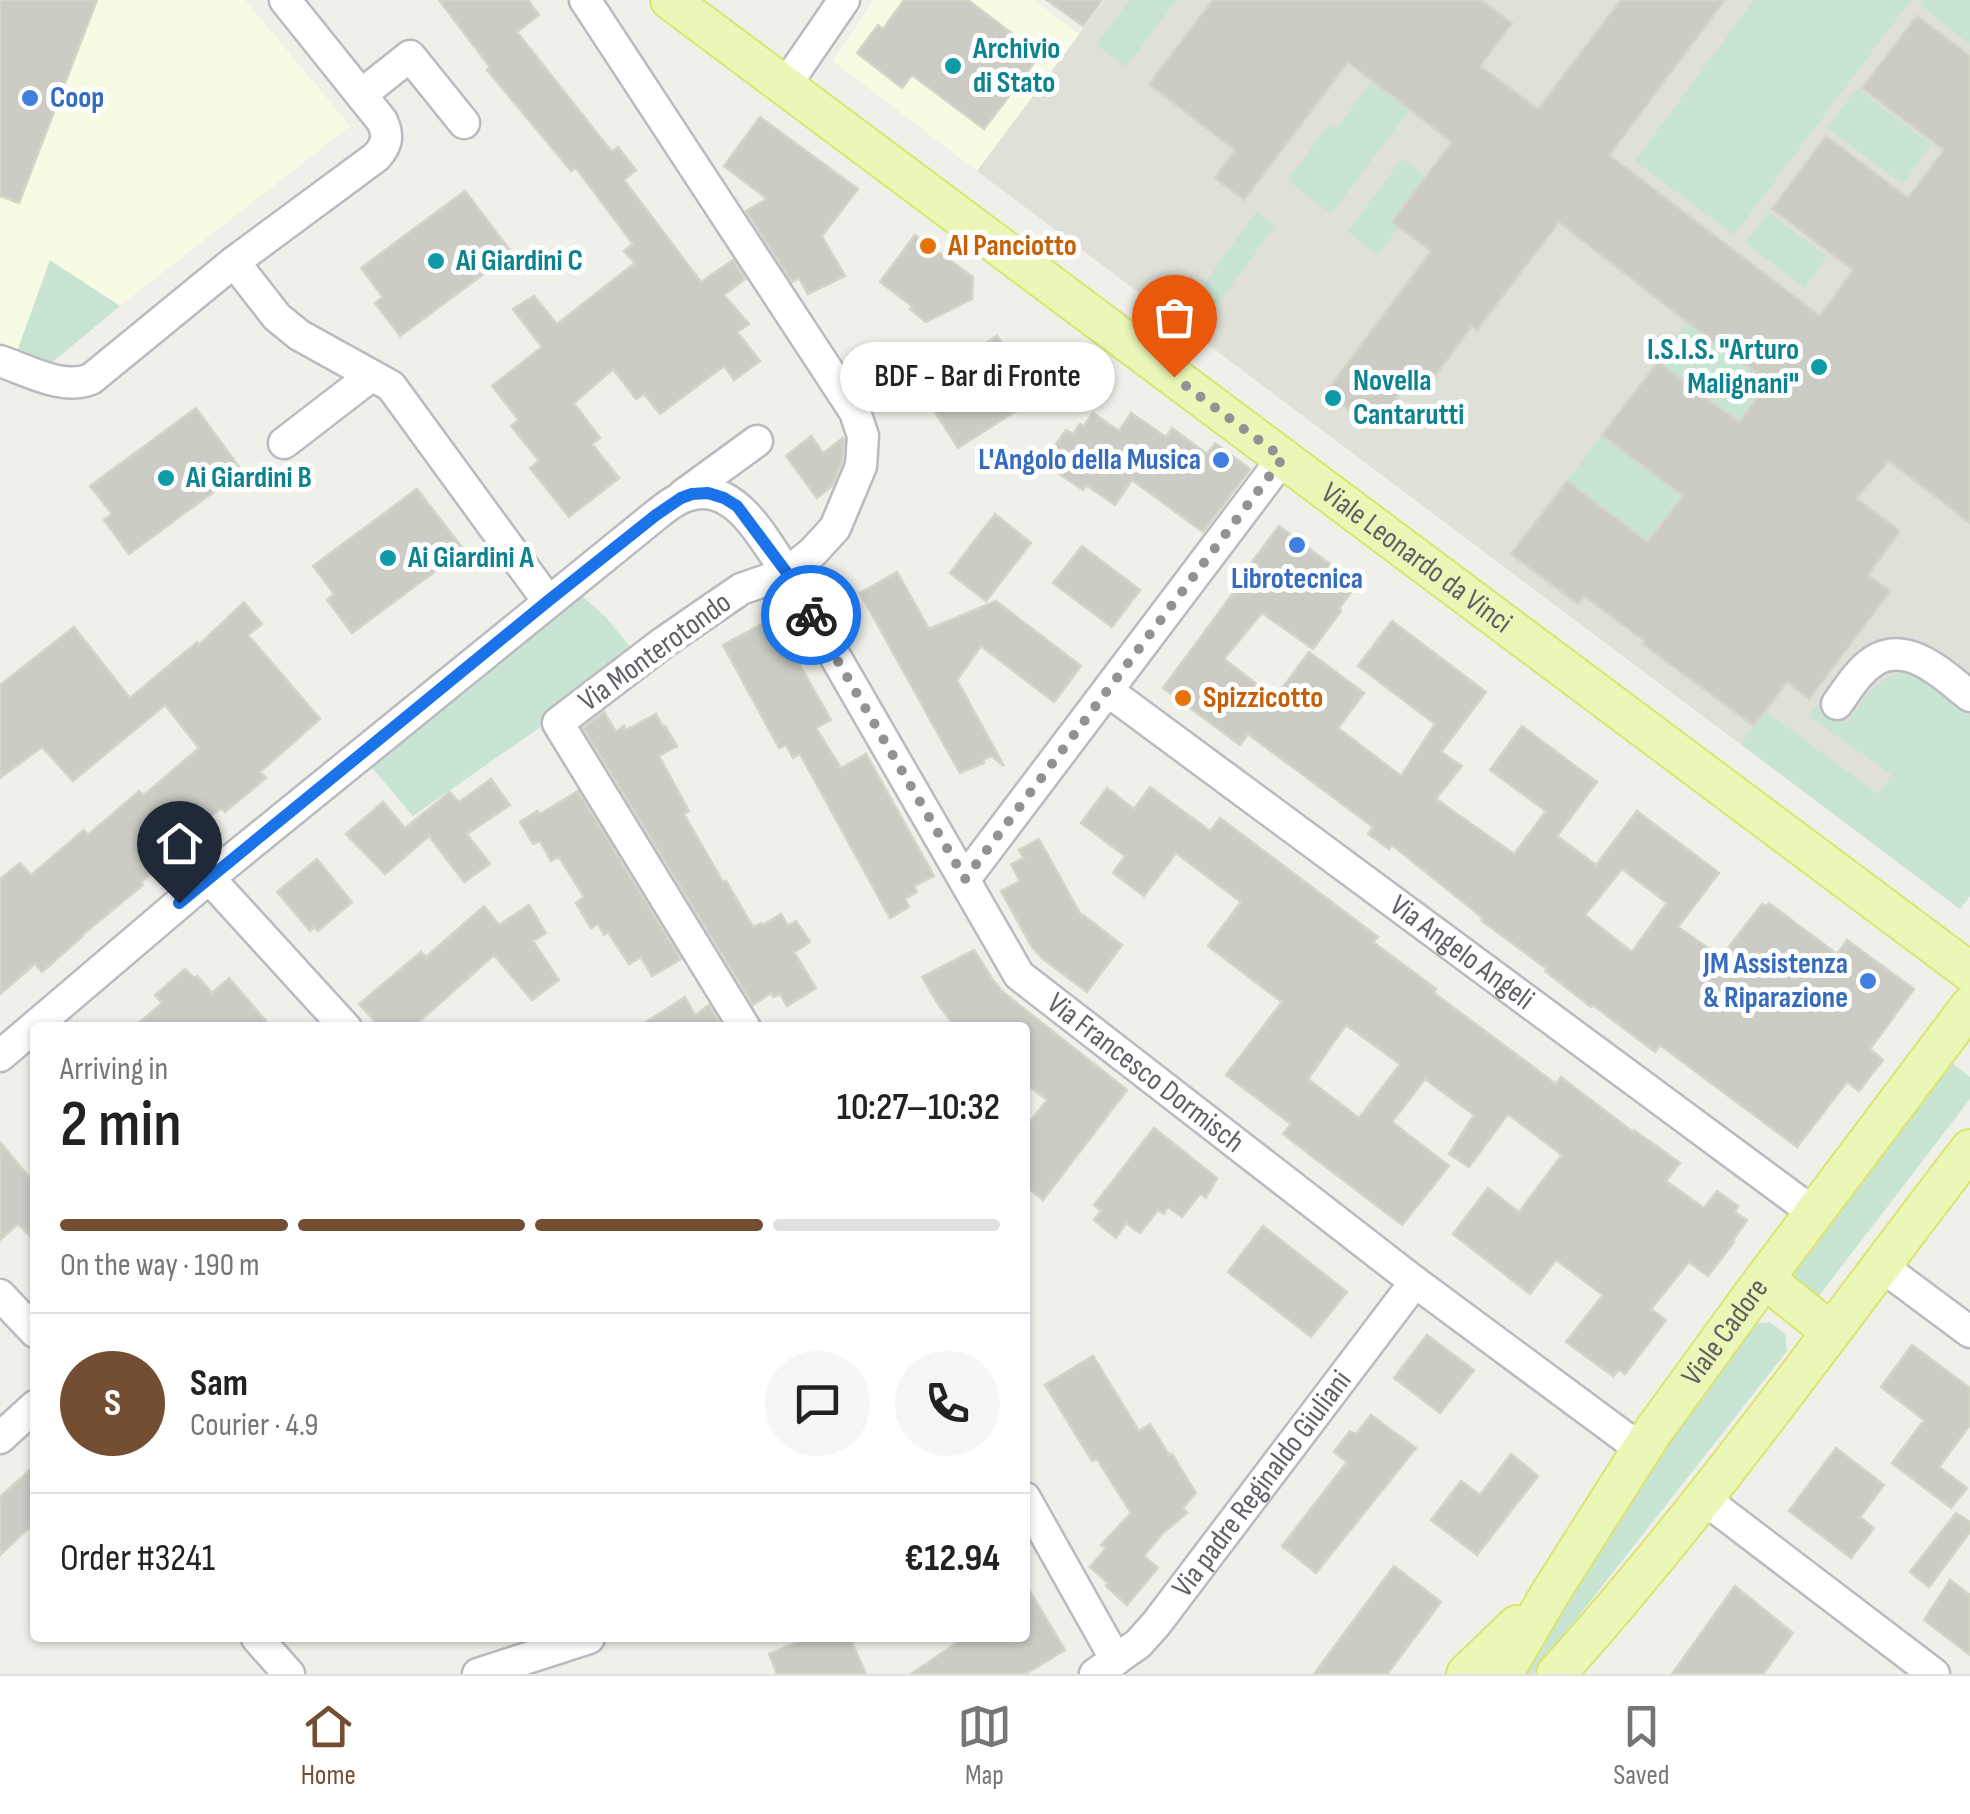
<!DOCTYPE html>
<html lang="en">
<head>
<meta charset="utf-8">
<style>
  body { margin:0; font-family:"Sofia Sans Condensed",sans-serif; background:#f6f6f6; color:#222; height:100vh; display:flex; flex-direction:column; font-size:38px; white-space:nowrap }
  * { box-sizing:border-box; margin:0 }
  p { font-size:32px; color:#767676 }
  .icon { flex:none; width:55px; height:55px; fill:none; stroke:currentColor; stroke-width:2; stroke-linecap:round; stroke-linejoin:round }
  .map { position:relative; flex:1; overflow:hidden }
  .drawer { position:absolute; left:30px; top:1022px; width:1000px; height:620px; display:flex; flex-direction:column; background:#fff; border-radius:10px; box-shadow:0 2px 8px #0004 }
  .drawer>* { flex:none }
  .pin { position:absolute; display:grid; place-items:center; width:85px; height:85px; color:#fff; margin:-102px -42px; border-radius:50% 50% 50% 0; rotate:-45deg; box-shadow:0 0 10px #0007 }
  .pin .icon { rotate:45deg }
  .courier { position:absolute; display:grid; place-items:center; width:100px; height:100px; margin:-50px; border:8px solid #1a73e8; border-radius:50%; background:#fff; color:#222; box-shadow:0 2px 12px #0007 }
  .bubble { position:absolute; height:70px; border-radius:35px; background:#fff; box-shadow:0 2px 8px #0004; font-size:32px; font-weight:600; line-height:70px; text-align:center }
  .overview em { font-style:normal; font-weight:600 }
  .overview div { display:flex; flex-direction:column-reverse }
  .overview { display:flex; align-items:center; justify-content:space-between; height:170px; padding:0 30px }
  h1 { font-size:65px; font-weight:600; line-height:75px }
  .bar { display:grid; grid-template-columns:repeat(4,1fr); gap:15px 10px; align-content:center; height:120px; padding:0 30px }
  .bar i { height:12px; border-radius:8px; background:#e0e0e0 }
  .bar .current { background:#744e33 }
  .bar p { grid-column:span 4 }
  .line { display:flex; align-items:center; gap:25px; padding:0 30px; border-top:2px solid #e0e0e0 }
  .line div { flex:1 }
  .round { display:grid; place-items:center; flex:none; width:105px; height:105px; border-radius:52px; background:#f6f6f6 }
  .tab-bar { display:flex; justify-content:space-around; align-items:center; height:140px; border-top:2px solid #e0e0e0; background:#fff; font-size:28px; color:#767676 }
  .tab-bar a { display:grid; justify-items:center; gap:5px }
  .tab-bar .current { color:#744e33 }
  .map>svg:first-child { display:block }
  .commercial { fill:#f8fbe3 }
  .education { fill:#dfe0d7 }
  .green { fill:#c8e4d2 }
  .building { fill:#ccccc5; stroke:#d4d4c7; stroke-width:2.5; fill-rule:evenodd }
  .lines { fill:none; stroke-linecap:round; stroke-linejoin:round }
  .minor-casing { stroke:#babac0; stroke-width:35 }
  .major-casing { stroke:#dce46e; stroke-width:42 }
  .minor { stroke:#fff; stroke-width:30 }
  .major { stroke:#ebf7b7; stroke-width:38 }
  .done { stroke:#929294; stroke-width:10; stroke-dasharray:0 18 }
  .route { stroke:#1a73e8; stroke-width:12 }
  .culture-dot { fill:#0f9aa8; stroke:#fff; stroke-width:4 }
  .shop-dot { fill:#3f7fe0; stroke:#fff; stroke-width:4 }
  .food-dot { fill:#e8710a; stroke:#fff; stroke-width:4 }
  .labels { text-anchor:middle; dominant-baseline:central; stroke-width:10; stroke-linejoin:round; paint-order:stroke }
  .culture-label { font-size:30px; font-weight:bold; fill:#0d838f; stroke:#fff; text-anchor:start }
  .shop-label { font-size:30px; font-weight:bold; fill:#366cbe; stroke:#fff; text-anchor:end }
  .food-label { font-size:30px; font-weight:bold; fill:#c56008; stroke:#fff; text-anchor:start }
  .street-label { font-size:30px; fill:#606067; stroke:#fff }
</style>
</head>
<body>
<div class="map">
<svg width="1970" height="1674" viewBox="0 0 1970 1674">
  <rect width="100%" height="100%" fill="#eff0e9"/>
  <path class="commercial" d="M0 0H245L350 126 120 306 50 261 12 365 0 361Z
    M874 0H1034L1079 34 977 171 833 61Z"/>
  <path class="education" d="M1105 0H1970V896L1960 909 977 171Z"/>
  <path class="green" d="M1130 0H1176L1126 67 1096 45Z
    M1754 0H1911L1734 235 1635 161Z
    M1925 0H1970V44L1921 6Z
    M1372 80 1410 109 1331 214 1287 180 1329 125 1336 130Z
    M1857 88 1931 144 1903 184 1827 128Z
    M1402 158 1426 177 1393 222 1399 227 1378 255 1348 232Z
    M1256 212 1275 225 1203 325 1184 312Z
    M1768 212 1827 256 1805 288 1746 243Z
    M50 260 120 306 38 374 12 365Z
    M1687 322 1768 382 1739 422 1658 362Z
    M1602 435 1667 484 1689 489 1648 542 1567 481Z
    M582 596 605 616 632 649 539 728 413 816 370 765Z
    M1901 673 1927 681 1970 715V896L1960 909 1741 744 1765 711 1879 795 1892 775 1809 716 1818 703 1847 723C1864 700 1872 681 1901 673Z
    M1952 1063 1970 1077V1099L1818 1297 1805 1298 1791 1288 1794 1273Z
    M1770 1322 1785 1334 1787 1351 1533 1674H1521L1618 1515 1754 1324Z"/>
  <path class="building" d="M0 0H97L19 203 0 196Z
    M439 0H528L539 15 517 32 612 152 618 147 636 170 624 180 701 282 733 260 745 279 724 295 749 324 737 332 760 361 734 380 724 366 660 414 644 394 636 399 613 369 574 403 600 438 592 444 619 478 569 517 530 468 539 461 511 426 519 420 492 386 542 347 513 309 534 296 557 324 635 263 624 251 633 244 576 168 571 171 487 70 490 67Z
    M904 0H968L1040 55 984 129 912 75 902 88 857 53 878 25 883 29Z
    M1047 0H1102L1083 26Z
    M1213 0H1481L1512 23 1480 66 1538 109 1621 0H1725L1609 155 1820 316 1853 270 1772 209 1826 136 1908 198 1944 150 1862 88 1917 16 1970 56V523L1889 461 1856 498 1900 531 1868 575 1890 591 1809 699 1787 682 1754 726 1643 644 1645 641 1584 596 1578 604 1511 554 1567 481 1648 542 1683 496 1602 435 1658 362 1739 422 1769 382 1687 322 1559 222 1477 330 1472 326 1430 383 1416 373 1373 429 1326 392 1431 251 1392 222 1452 142 1348 62 1244 200 1215 178 1235 150 1149 84Z
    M760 117 858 189 822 236 845 276 808 294 799 278 792 282 746 211 767 199 724 166Z
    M465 191 512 253 400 336 375 303 383 297 361 268Z
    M915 235 973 277 972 299 926 322 910 309 912 306 880 282Z
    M997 336 1002 343 1054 379 1032 392 1036 398 958 448 919 387Z
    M196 408 242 471 129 554 104 520 112 514 90 486Z
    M1093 413 1119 431 1131 413 1166 437 1172 428 1207 454 1215 443 1250 469 1203 532 1132 480 1115 505 1086 485 1083 490 1043 463 1066 430 1073 434 1080 424 1084 426Z
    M811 436 823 453 843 438 844 440 842 462 832 486 817 498 786 456Z
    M417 489 464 550 352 633 327 600 334 594 313 566Z
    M995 514 1031 543 986 601 950 573Z
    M1279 526 1357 584 1339 609 1341 611 1313 649 1262 613 1224 659 1275 698 1309 652 1364 693 1338 728 1401 776 1435 724 1358 666 1392 621 1486 692 1441 752 1462 766 1436 799 1514 854 1546 811 1490 770 1522 726 1597 782 1557 836 1596 865 1637 811 1719 873 1678 927 1721 957 1762 904 1767 906 1769 903 1837 954 1847 940 1914 989 1870 1049 1883 1060 1859 1091 1847 1082 1797 1147 1660 1045 1655 1052 1593 1005 1591 1007 1545 971 1547 969 1481 920 1483 918 1392 845 1389 849 1368 834 1373 827 1248 734 1240 745 1163 688 1234 592 1231 590ZM1622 869 1667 903 1632 952 1585 915Z
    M1082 546 1140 590 1112 627 1053 583Z
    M897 572 929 629 996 601 1081 666 1054 702 981 646 957 680 1004 766 991 756 983 760 984 763 960 773 948 752 860 593Z
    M244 602 262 624 248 635 320 719 260 772 266 778 225 812 221 808 181 841 186 845 141 882 143 885 82 935 83 936 42 972 35 964 0 994V879L20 863 31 875 84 830 88 835 139 791 144 795 199 748 165 705 73 781 42 747 0 778V685L74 627 130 698 197 642 199 645Z
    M773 618 831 720 816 728 841 768 866 754 934 876 914 886 917 892 905 899 909 907 890 918 800 754 793 758 786 745 779 748 723 645Z
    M604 712 616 732 624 726 626 730 656 714 663 727 665 726 677 746 659 756 689 811 684 814 723 882 726 881 753 927 761 923 763 925 781 914 788 926 796 921 810 942 794 952 816 988 787 1006 780 994 773 997 771 993 753 1005 583 728Z
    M491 779 510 805 467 834 490 864 464 882 429 836 385 874 346 834 383 802 405 828 450 792 459 802Z
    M1150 787 1210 831 1220 818 1378 937 1373 942 1436 989 1434 993 1556 1084 1561 1077 1633 1132 1634 1130 1680 1163 1666 1181 1704 1208 1717 1191 1738 1206 1735 1212 1747 1220 1733 1240 1734 1242 1708 1276 1689 1262 1651 1309 1666 1320 1625 1374 1619 1370 1613 1376 1566 1342 1603 1295 1556 1260 1530 1294 1453 1234 1488 1188 1519 1212 1562 1155 1508 1114 1469 1167 1449 1154 1474 1115 1425 1079 1392 1122 1449 1166 1402 1225 1283 1134 1291 1124 1226 1075 1282 1002 1208 946 1241 902 1176 853 1144 896 1113 873 1125 856 1081 823 1107 788 1134 809ZM1346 1025 1400 1064 1359 1118 1308 1079Z
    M578 791 681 959 652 976 641 957 629 964 608 932 604 935 598 924 591 928 576 903 584 897 559 857 551 861 540 841 533 844 520 822 537 811 540 814Z
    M1039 839 1082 917 1083 915 1122 945 1087 992 1043 959 1032 947 1001 891 1020 881 1011 864 1024 858 1019 850Z
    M317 859 352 902 318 931 314 927 310 931 277 892Z
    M529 905 546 933 533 941 559 980 532 1000 494 955 412 1028H381L359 1004 421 952 426 957 484 906 499 925Z
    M974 950 993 980 1003 992 1127 1090 1043 1200 1025 1186V1128L1047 1100 1025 1083V1028H956L938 1004 922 977Z
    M185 969 194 978 197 976 212 993 229 978 272 1028H133L162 1003 155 995Z
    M685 997 695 1015 709 1005 721 1025 718 1028H637Z
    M1154 1128 1217 1178 1206 1198 1200 1194 1182 1217 1168 1207 1164 1214 1158 1210 1140 1233 1126 1223 1116 1238 1094 1220 1101 1211 1094 1205Z
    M0 1142 35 1184V1241L18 1224 0 1240Z
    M1263 1226 1347 1292 1311 1337 1228 1272Z
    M1427 1335 1474 1370 1440 1413 1394 1378Z
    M1912 1345 1970 1388V1425L1939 1467 1967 1488 1951 1508 1892 1463 1924 1420 1881 1387Z
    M1093 1356 1139 1431 1150 1424 1169 1455 1172 1454 1196 1493 1183 1508 1187 1513 1163 1533 1144 1556 1158 1568 1127 1605 1106 1586 1108 1583 1090 1567 1106 1548 1101 1545 1131 1513 1097 1459 1092 1461 1045 1385Z
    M1371 1415 1416 1448 1316 1573 1282 1546 1347 1462 1334 1452 1350 1431 1356 1434Z
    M1836 1448 1884 1485 1860 1517 1874 1528 1851 1558 1789 1511Z
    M1511 1454 1538 1476 1477 1555 1431 1520 1461 1481 1480 1495Z
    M35 1465V1522L0 1555V1497Z
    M1956 1513 1970 1522V1532L1929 1587 1910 1572Z
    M1394 1566 1441 1602 1387 1674H1314Z
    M1950 1580 1970 1595V1655L1924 1620Z
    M1025 1583 1065 1650 1025 1674H911L964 1638H1025Z
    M1735 1586 1793 1633 1763 1674H1672Z
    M807 1638H850L866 1674H777L769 1654Z"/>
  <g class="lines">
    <g class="minor-casing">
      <g id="minor">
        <path d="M585 0 855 412 863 436 861 466 835 528 813 552 787 573 741 589 664 642 558 723 745 1028"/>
        <path d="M785 86 844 0"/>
        <path d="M362 94 410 56 464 123"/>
        <path d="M234 262 376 157C387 145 389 136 382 121L285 0"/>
        <path d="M0 361C27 370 63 391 91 379L234 262 277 317 299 335 391 386 548 601"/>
        <path d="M284 443 371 376"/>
        <path d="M683 495 757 441"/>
        <path id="s1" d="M1108 691 1814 1213"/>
        <path d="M1837 704C1845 693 1852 681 1861 672 1899 631 1938 671 1970 696"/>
        <path d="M209 878 346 1028"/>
        <path d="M965 879 1283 458"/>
        <path id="s2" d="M0 1056 209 878 656 515C666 507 677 498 690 495 736 481 765 542 787 573L1019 975 1415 1282 1642 1450"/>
        <path d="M1880 1265 1970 1332"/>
        <path d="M0 1295 35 1332"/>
        <path d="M0 1438 35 1406"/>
        <path d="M1025 1498 1116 1660"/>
        <path d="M1703 1498 1934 1674"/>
        <path d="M257 1638 289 1674"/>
        <path d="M478 1674 589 1638"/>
        <path id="s3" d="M1095 1674 1138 1644 1156 1624 1415 1282"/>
      </g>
    </g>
    <g class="major-casing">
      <g id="major">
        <path id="s4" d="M670 0 1970 972"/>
        <path d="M1765 1279 1830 1331"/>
        <path d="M1466 1674 1517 1625"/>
        <path id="s5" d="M1503 1674 1551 1592 1652 1433 1753 1294 1970 1006"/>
        <path d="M1556 1674C1705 1509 1834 1325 1970 1149"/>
      </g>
    </g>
    <use href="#minor" class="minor"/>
    <use href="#major" class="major"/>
  </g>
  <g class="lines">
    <path class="done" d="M811 615 965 879 1283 458 1174 377"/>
    <path class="route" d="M179 903 548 601 656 515 681 498 692 494 708 493 724 498 737 506 787 573 811 615"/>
  </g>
  <g class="culture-dot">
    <circle cx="953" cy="66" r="10"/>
    <circle cx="436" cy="261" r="10"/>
    <circle cx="1819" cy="367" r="10"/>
    <circle cx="1333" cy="398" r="10"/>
    <circle cx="166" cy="478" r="10"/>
    <circle cx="388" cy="558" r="10"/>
  </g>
  <g class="shop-dot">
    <circle cx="30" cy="98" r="10"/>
    <circle cx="1221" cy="460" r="10"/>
    <circle cx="1297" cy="545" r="10"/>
    <circle cx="1868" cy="981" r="10"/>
  </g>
  <g class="food-dot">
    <circle cx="928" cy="246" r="10"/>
    <circle cx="1183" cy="698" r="10"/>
  </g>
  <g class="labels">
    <g class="culture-label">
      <text x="973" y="49">Archivio<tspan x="973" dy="34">di Stato</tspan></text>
      <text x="456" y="261">Ai Giardini C</text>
      <text x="1799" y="350" text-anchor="end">I.S.I.S. "Arturo<tspan x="1799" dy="34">Malignani"</tspan></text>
      <text x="1353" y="381">Novella<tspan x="1353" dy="34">Cantarutti</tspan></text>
      <text x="186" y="478">Ai Giardini B</text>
      <text x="408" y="558">Ai Giardini A</text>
    </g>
    <g class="shop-label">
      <text x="50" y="98" text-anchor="start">Coop</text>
      <text x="1201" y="460">L'Angolo della Musica</text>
      <text x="1297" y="579" text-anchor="middle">Librotecnica</text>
      <text x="1848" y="964">JM Assistenza<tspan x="1848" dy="34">&amp; Riparazione</tspan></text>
    </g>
    <g class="food-label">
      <text x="948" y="246">Al Panciotto</text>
      <text x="1203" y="698">Spizzicotto</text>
    </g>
    <g class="street-label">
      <text stroke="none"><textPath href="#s4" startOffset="932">Viale Leonardo da Vinci</textPath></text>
      <text transform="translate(655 652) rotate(-36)">Via Monterotondo</text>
      <text stroke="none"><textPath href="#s1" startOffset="440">Via Angelo Angeli</textPath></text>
      <text stroke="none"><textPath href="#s2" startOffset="1648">Via Francesco Dormisch</textPath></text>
      <text stroke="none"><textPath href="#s5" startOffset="408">Viale Cadore</textPath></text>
      <text stroke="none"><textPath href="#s3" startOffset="255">Via padre Reginaldo Giuliani</textPath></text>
    </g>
  </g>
</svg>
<div class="pin" style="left:1174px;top:377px;background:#ea580c"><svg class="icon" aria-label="bag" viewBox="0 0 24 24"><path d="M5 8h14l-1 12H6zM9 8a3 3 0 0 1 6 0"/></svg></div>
<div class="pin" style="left:179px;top:903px;background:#1f2937"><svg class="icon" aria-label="home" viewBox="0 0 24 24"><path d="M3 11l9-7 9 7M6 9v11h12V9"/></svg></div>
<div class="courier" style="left:811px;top:615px"><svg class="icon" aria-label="bike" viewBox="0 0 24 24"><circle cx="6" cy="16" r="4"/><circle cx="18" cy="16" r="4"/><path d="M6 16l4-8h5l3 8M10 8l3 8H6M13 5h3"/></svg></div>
<div class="bubble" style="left:840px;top:342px;width:275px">BDF - Bar di Fronte</div>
<section class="drawer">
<div class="overview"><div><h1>2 min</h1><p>Arriving in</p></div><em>10:27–10:32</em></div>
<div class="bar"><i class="current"></i><i class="current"></i><i class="current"></i><i></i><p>On the way · 190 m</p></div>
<div class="line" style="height:180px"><b class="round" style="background:#744e33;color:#fff">S</b><div><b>Sam</b><p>Courier · 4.9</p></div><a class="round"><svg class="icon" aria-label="chat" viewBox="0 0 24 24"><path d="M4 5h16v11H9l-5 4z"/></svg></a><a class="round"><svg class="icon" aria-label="phone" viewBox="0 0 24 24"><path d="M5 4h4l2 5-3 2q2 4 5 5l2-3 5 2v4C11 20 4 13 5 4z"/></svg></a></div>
<div class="line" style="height:130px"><div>Order #3241</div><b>€12.94</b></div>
</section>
</div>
<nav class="tab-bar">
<a class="current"><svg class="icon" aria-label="home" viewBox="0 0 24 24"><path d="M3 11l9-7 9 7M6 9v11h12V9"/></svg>Home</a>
<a><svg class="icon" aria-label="map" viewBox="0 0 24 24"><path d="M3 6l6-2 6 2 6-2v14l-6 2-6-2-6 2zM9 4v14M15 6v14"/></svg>Map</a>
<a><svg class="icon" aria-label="saved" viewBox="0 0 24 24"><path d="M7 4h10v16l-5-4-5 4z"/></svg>Saved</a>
</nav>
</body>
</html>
